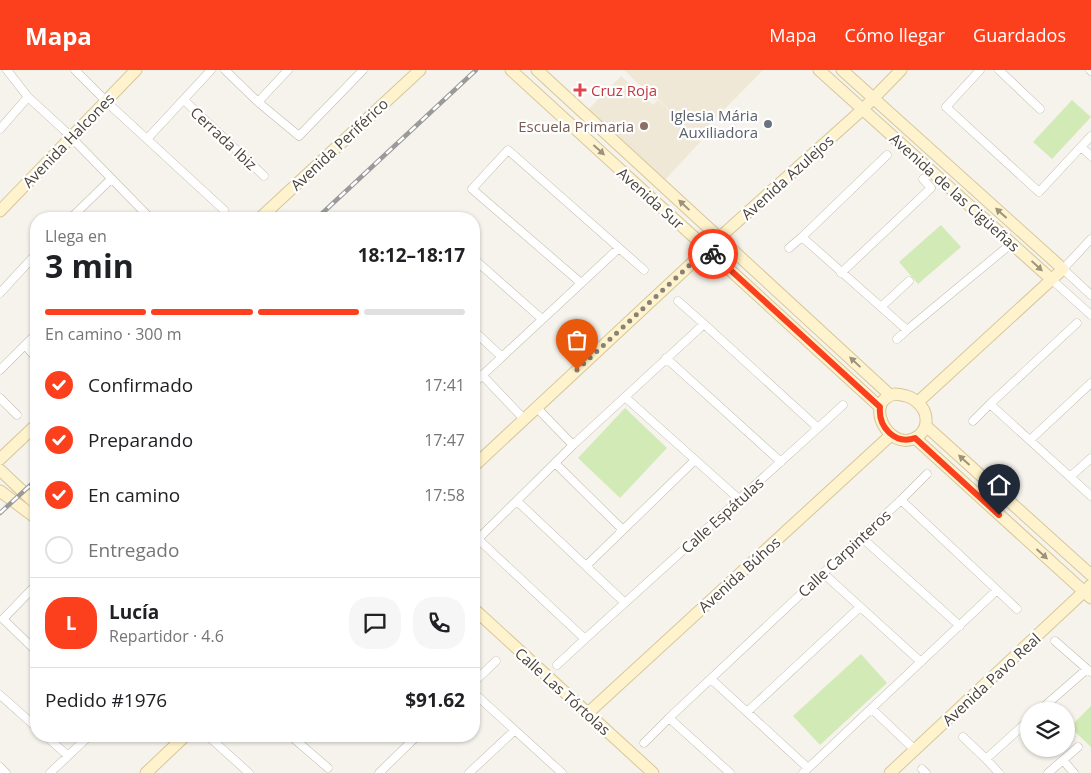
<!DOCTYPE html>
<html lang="es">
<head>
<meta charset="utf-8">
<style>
  body { margin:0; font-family:"Open Sans",sans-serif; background:#f6f6f6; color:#202124; height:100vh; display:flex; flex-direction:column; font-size:19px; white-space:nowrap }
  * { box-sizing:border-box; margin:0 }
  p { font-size:16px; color:#757577 }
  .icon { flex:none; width:28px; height:28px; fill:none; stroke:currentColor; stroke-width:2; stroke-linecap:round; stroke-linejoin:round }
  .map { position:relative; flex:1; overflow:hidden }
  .details { position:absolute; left:30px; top:142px; width:450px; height:530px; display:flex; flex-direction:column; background:#fff; border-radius:20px; box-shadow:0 1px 4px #0004 }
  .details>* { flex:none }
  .fabs { position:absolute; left:1020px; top:632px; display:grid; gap:10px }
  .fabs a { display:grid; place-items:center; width:55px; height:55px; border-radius:50%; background:#fff; box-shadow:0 1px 4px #0004; font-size:25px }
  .pin { position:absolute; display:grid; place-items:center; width:42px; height:42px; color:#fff; margin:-51px -21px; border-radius:50% 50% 50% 0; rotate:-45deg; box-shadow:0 0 5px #0007 }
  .pin .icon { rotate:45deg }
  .courier { position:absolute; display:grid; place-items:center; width:50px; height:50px; margin:-25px; border:4px solid #fc3f1d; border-radius:50%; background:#fff; color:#222; box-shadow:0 1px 6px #0007 }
  .summary em { font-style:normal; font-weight:700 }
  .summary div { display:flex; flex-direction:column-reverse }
  .summary { display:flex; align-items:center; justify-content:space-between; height:85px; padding:0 15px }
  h1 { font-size:32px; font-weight:700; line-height:38px }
  .bar { display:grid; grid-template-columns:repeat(4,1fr); gap:8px 5px; align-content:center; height:60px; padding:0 15px }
  .bar i { height:6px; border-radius:4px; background:#e0e0e0 }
  .bar .current { background:#fc3f1d }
  .bar p { grid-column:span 4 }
  .line { display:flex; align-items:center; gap:12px; padding:0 15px; border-top:1px solid #e0e0e0 }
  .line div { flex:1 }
  .round { display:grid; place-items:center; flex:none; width:52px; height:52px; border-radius:20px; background:#f6f6f6 }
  ol { padding:0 15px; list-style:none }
  li { display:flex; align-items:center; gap:15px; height:55px }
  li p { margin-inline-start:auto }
  li .icon { padding:5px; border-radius:50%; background:#fc3f1d; color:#fff; stroke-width:4 }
  li:last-child { color:#757577 }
  li i { width:28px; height:28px; border:2px solid #e0e0e0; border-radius:50% }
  header { display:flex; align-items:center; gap:30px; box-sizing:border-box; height:70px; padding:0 25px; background:#fc3f1d; color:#fff }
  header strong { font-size:24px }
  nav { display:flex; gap:28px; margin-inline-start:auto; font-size:18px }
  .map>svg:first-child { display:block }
  .education { fill:#efe8d6 }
  .green { fill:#d2eab5 }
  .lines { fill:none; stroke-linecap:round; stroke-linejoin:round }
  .street-casing { stroke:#c2bbae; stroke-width:9 }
  .secondary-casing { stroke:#d6c79b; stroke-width:13 }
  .street { stroke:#fff; stroke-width:8 }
  .secondary { stroke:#fff3cd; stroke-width:11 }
  .rail-casing { stroke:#9a9a9a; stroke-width:4.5 }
  .rail { stroke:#fff; stroke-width:2.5; stroke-dasharray:8; stroke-linecap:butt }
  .oneway { fill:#9c937c }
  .done { stroke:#878178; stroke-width:5; stroke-dasharray:0 9 }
  .route { stroke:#fc3f1d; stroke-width:6 }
  .health-dot { fill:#e0444e; stroke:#fff; stroke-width:2 }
  .worship-dot { fill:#6b7280; stroke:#fff; stroke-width:2 }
  .education-dot { fill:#8d6e63; stroke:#fff; stroke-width:2 }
  .labels { text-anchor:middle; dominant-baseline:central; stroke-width:4.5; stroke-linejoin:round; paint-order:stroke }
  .health-label { font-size:15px; fill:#be3a42; stroke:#fff; text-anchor:start }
  .worship-label { font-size:15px; fill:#5b616d; stroke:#fff; text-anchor:end }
  .education-label { font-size:15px; fill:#785e54; stroke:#fff; text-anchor:end }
  .street-label { font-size:15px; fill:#4b4439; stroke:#fff }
</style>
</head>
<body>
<header>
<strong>Mapa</strong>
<nav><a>Mapa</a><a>Cómo llegar</a><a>Guardados</a></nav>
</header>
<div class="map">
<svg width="1091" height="703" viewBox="0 0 1091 703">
  <rect width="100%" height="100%" fill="#f6f3ec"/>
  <path class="education" d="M624 0H763L697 67 701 71 663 112 587 41 621 6 653 35 658 30 697 67 657 28 655 30Z"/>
  <path class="green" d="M1072 30 1091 47 1052 89 1033 72Z
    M941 155 961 177 918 214 899 192Z
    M625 338 667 378 620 428 578 388Z
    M861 584 887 613 820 675 793 646Z
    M1091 636V677L1070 657Z"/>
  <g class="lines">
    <g class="street-casing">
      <path id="street" d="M7 0 28 27 64 60 151 149
        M75 0 111 36 224 140
        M225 0 258 32 299 66 363 0
        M980 0 946 37 1039 122 1091 66
        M999 0 1040 39
        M1090 0 1091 1
        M184 30 264 106
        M258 32 288 0
        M0 59 28 27
        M147 69 211 0
        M1081 77 1091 86
        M887 85 802 167 907 260 1012 173
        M70 149 111 109
        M1091 169 1063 199 1091 225
        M789 178 802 167
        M474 189 542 249
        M841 203 931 118 923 109
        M1051 209 1091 245
        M581 213 472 119 508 80 644 200
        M0 223 36 184
        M678 231 704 254
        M881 237 909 211
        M1077 253 990 334 1091 426
        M704 254 818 358 585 569 478 469 573 375Z
        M474 261 502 287
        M897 269 907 260
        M25 275 36 288
        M666 288 781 392
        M0 300 36 264
        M482 305 523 348
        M474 313 619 178
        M625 327 740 430
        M0 328 17 345
        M536 337 573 375
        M973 351 990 334
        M818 358 843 335
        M1030 370 1091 313
        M555 393 623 460
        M1070 407 1091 388
        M901 430 927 404
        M517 431 624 532
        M861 467 960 556
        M586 496 695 390
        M823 503 921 592
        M36 515 3 549 36 581
        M997 520 1017 539
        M1055 571 1087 599
        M557 595 585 569
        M711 609 808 698
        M474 612 496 591
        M474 623 562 703
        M0 625 36 657
        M872 639 915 680
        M1039 641 1087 599 1091 602
        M747 642 860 537
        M46 666 68 686
        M208 666 249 703
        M291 666 328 698
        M963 667 986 689
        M644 673 669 648
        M1063 690 1074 703
        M0 697 6 703
        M922 699 926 703
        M50 703 89 666
        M379 703 417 666
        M469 703 515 660
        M730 703 669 648 901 430 997 520 803 703
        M999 703 986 689 1029 650
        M1048 703 1078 677"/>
    </g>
    <g class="secondary-casing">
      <path id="secondary" d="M511 0 880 337
        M537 0 890 325
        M819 0 1051 209
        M842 0 1063 199 918 332
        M0 141 136 0
        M259 149 420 0
        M719 168 863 39 901 0
        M895 324C903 325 911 326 917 332 929 342 930 360 915 368 889 382 862 331 895 324Z
        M926 356 1091 505
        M915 368 1091 528
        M0 389 36 355
        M474 396 707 179
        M0 400 36 434
        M0 421 36 448
        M474 539 653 703
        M588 643 891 365
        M146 703 185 666
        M890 703 1091 515"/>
    </g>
    <use href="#street" class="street"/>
    <use href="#secondary" class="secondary"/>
    <g class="rail-casing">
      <path id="rail" d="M316 149 476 0
        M0 443 36 410"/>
    </g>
    <use href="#rail" class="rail"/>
  </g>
  <defs><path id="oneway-solid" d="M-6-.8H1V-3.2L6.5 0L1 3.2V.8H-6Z" transform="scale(1.25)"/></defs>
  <g class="oneway">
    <use href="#oneway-solid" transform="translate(599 80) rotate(42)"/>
    <use href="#oneway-solid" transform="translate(684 135) rotate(-137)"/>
    <use href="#oneway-solid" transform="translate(1001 143) rotate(-138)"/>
    <use href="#oneway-solid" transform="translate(1037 196) rotate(43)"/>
    <use href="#oneway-solid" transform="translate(855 292) rotate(-137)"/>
    <use href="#oneway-solid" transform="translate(964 390) rotate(-138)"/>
    <use href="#oneway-solid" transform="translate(1042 484) rotate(42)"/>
  </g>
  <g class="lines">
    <path class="done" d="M577 300 707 179 713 184"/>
    <path class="route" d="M713 184 880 337C878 357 895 375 915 368L999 445"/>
  </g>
  <path class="health-dot" d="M577.5 12.5h5v5h5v5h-5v5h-5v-5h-5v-5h5z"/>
  <circle class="worship-dot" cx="768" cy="54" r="5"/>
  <circle class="education-dot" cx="644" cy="56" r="5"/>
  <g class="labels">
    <g class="health-label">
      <text x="591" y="20">Cruz Roja</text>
    </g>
    <g class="worship-label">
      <text x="758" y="45">Iglesia Mária<tspan x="758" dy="17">Auxiliadora</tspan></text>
    </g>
    <g class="education-label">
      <text x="634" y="56">Escuela Primaria</text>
    </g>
    <g class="street-label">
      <text transform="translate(224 68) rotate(43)">Cerrada Ibiz</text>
      <text transform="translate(68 70) rotate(-46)">Avenida Halcones</text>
      <text transform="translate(339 74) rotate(-43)">Avenida Periférico</text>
      <text transform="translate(787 107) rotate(-42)">Avenida Azulejos</text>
      <text transform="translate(955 122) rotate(42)">Avenida de las Cigüeñas</text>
      <text transform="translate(651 128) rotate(42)">Avenida Sur</text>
      <text transform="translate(722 445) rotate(-42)">Calle Espátulas</text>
      <text transform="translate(844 483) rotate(-43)">Calle Carpinteros</text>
      <text transform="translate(739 504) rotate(-42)">Avenida Búhos</text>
      <text transform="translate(991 609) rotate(-43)">Avenida Pavo Real</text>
      <text transform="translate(563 621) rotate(42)">Calle Las Tórtolas</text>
    </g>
  </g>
</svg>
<div class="fabs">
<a><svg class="icon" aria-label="layers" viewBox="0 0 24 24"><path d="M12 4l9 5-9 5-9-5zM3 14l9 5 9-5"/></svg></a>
</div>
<div class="pin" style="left:577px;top:300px;background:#ea580c"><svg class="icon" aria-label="bag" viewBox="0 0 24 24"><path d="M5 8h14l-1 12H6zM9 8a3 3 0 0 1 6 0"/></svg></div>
<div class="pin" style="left:999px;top:445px;background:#1f2937"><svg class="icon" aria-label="home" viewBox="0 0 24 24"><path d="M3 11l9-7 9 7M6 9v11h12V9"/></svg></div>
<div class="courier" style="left:713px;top:184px"><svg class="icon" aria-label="bike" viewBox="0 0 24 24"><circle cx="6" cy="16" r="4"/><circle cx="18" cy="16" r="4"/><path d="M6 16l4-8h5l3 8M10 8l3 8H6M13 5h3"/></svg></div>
<section class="details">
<div class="summary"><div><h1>3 min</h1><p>Llega en</p></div><em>18:12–18:17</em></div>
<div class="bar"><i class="current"></i><i class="current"></i><i class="current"></i><i></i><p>En camino · 300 m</p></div>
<ol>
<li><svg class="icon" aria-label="check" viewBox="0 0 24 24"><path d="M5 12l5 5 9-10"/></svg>Confirmado<p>17:41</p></li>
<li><svg class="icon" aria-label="check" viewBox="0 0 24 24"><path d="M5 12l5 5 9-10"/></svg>Preparando<p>17:47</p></li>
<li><svg class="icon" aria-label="check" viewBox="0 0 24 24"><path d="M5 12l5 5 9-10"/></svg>En camino<p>17:58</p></li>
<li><i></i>Entregado</li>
</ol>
<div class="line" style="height:90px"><b class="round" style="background:#fc3f1d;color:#fff">L</b><div><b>Lucía</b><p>Repartidor · 4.6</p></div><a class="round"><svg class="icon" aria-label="chat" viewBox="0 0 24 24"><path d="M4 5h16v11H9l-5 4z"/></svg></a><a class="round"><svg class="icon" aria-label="phone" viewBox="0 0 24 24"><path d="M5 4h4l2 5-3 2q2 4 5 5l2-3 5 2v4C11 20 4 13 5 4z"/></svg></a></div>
<div class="line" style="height:65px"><div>Pedido #1976</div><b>$91.62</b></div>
</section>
</div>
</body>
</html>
